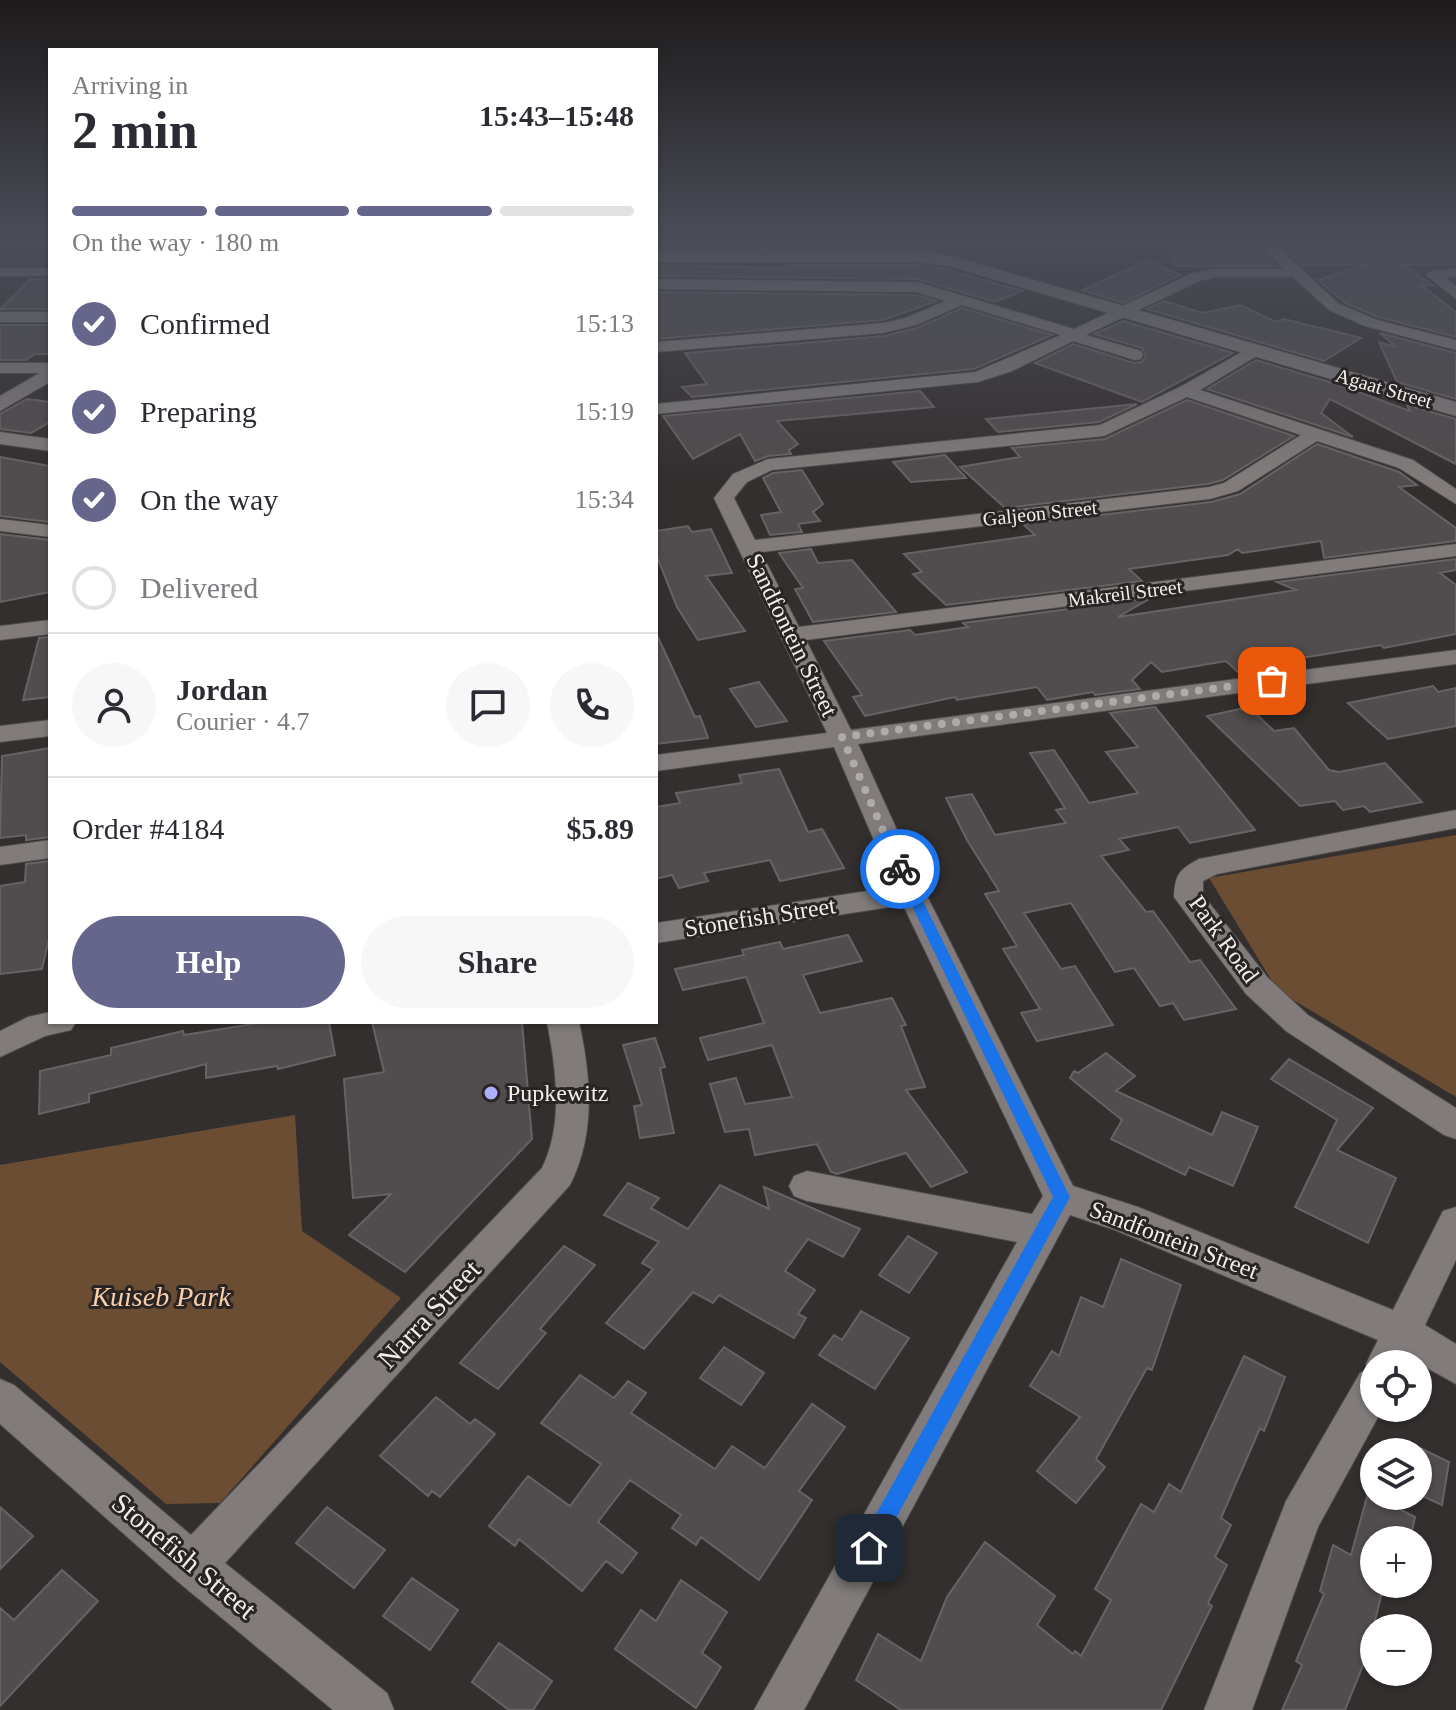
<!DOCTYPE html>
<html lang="en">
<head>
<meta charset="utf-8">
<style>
  body { margin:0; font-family:"Times New Roman",serif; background:#f7f7f7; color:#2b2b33; height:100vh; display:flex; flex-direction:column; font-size:30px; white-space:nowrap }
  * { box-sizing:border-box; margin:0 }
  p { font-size:26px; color:#7c7c81 }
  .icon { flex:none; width:44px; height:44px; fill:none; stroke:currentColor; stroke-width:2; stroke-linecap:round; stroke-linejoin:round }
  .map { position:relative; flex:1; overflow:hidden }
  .side { position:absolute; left:48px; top:48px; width:610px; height:976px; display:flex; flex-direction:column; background:#fff; border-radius:0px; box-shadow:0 2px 6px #0004 }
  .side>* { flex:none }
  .controls { position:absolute; left:1360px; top:1350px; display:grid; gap:16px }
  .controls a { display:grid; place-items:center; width:72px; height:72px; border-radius:50%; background:#fff; box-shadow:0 2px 6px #0004; font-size:40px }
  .pin { position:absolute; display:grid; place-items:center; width:68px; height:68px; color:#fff; margin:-34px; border-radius:16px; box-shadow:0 4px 12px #0006 }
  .courier { position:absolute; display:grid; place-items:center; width:80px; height:80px; margin:-40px; border:6px solid #1a73e8; border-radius:50%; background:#fff; color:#222; box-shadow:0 2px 10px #0007 }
  .overview em { font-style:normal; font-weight:700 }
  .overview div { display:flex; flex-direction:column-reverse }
  .overview { display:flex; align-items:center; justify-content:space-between; height:136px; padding:0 24px }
  h1 { font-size:52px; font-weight:700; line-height:60px }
  .bar { display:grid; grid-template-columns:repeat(4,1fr); gap:12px 8px; align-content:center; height:96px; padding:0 24px }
  .bar i { height:10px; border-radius:6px; background:#e1e1e2 }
  .bar .selected { background:#66668d }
  .bar p { grid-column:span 4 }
  .line { display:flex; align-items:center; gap:20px; padding:0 24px; border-top:2px solid #e1e1e2 }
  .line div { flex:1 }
  .round { display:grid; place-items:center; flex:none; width:84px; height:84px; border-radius:42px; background:#f7f7f7 }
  ol { padding:0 24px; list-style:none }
  li { display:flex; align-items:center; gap:24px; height:88px }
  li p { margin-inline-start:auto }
  li .icon { padding:8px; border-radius:50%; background:#66668d; color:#fff; stroke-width:4 }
  li:last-child { color:#7c7c81 }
  li i { width:44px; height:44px; border:4px solid #e1e1e2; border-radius:50% }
  .button { display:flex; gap:16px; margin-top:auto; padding:16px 24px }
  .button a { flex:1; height:92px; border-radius:48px; background:#66668d; color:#fff; font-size:32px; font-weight:700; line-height:92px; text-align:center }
  .button a+a { background:#f7f7f7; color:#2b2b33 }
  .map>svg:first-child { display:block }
  .green { fill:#6b4d33 }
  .building { fill:#514c4d; stroke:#686263; stroke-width:2 }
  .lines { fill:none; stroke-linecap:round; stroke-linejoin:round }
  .minor-casing { stroke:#4e4b4b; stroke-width:2 }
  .tertiary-casing { stroke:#4e4b4b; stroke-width:2 }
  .minor { fill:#817c7b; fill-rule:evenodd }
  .tertiary { fill:#817c7b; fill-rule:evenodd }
  .route { fill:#1a73e8 }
  .done { stroke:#afabab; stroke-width:8; stroke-dasharray:0 14.4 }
  .poi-dot { fill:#adaffb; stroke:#2a2525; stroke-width:3 }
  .labels { text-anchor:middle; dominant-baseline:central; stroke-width:6; stroke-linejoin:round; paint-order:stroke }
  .far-street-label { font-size:20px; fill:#f1eeee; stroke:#2a2525 }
  .street-label { font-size:24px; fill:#f1eeee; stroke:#2a2525 }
  .poi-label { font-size:24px; fill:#f1eeee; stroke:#2a2525; text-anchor:start }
  .near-park-label { font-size:28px; font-style:italic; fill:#facea9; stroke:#2a2525 }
  .near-street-label { font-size:28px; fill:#f1eeee; stroke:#2a2525 }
</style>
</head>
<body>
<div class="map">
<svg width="1456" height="1710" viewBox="0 0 1456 1710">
  <rect width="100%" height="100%" fill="#342f2f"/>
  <path class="green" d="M1456 835V1097L1278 991 1209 878Z
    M295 1115 302 1231 401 1298 220 1503 166 1504 0 1362V1165Z"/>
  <path class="building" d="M656 239H711V249H656Z
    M1160 239H1250L1276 266H1177Z
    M1274 239H1456V264L1404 265 1432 285H1421L1456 312V337L1378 317 1345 303 1318 280 1368 264 1302 265Z
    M883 240H930L934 251 834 249 832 243Z
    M1148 260 1180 275 1123 303 1082 290Z
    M656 265 787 268 786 265H916L942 268 1022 291 995 302 917 279 656 276Z
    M31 279H50V309H0Z
    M656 292 916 295 937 301 883 320 656 339Z
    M1164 301 1203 313 1240 305 1276 322 1284 319 1361 338 1324 361 1147 309Z
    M962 308 1052 335 974 369 692 397 682 387 707 384 685 353 884 336 917 328Z
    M1123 321 1233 353 1142 402 1035 363 1073 344 1134 363 1142 362 1146 356 1142 348 1094 334Z
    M0 325H50V354H35L26 360H0Z
    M1380 333 1456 353V399L1397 382 1379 342 1396 347Z
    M1256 360 1339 385 1410 411 1407 405 1456 419V464L1330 399 1321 413 1353 437 1207 389Z
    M920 391 934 407 777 421 798 444 789 450 791 454 768 456 755 461 740 434 693 459 663 416Z
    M27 399 50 402V422L31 433 0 429V414Z
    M1187 400 1294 436 1223 480 1208 484 1005 508 960 467 1020 457 1012 448 1105 439Z
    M1137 404 1099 422 998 432 986 419Z
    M1317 444 1399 472 1417 485 1399 487 1456 528V541L1324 558 1321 541 1242 553 1238 549 1228 555 1129 569 1142 581 946 605 913 574 922 572 904 554 1035 535 1023 524 1211 502 1240 494Z
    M945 455 966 478 911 482 893 462Z
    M0 457 50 466V522L0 516Z
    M802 470 823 504 813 512 820 521 798 524 802 532 770 535 761 515 781 512 763 478 773 473Z
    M688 526 692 532 711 529 732 573 706 576 745 631 698 640 677 607 656 554V531Z
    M0 534 50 540V592L0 602Z
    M811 549 818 563 852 560 896 612 813 622 795 589 803 588 779 553Z
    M1456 559V570L1440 573 1456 585V634L1384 648 1381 645 1295 659 1299 663 1238 672 1226 661 1162 672 1151 662 1132 680 1140 689 1095 695 1093 692 1047 700 1037 687 957 700 955 697 865 716 853 697 862 695 824 641 910 630 915 635 968 627 963 623 1151 598 1118 617 1296 590 1277 582Z
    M656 633 695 717 700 716 708 738 656 744Z
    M50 637V697L23 700 39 638Z
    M759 682 787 721 756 727 730 689Z
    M1433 686 1438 692 1456 688V726L1388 739 1348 703Z
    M1155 707 1255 830 1190 843 1178 827 1119 839 1129 850 1101 856 1146 912 1153 911 1190 962 1200 960 1236 1009 1184 1020 1173 1003 1160 1006 1134 968 1115 972 1071 903 1024 913 1061 969 1075 966 1113 1025 1037 1041 1021 1013 1040 1009 1003 949 1017 946 985 894 999 891 967 840 946 798 972 794 995 835 1066 823 1056 810 1065 808 1030 753 1054 750 1089 803 1138 793 1106 752 1138 747 1110 713Z
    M1249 707 1274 731 1294 728 1329 770 1339 772 1385 763 1422 802 1370 812 1364 806 1343 810 1335 801 1300 806 1207 716Z
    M50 748V837L26 840V835L0 838 2 756Z
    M779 769 808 832 822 829 844 868 780 881 770 860 704 873 708 881 679 888 672 875 656 879V807L680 803 676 793 742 783 739 775Z
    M50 861V934L42 969 0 974V886L25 882 26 864Z
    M848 935 862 961 803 975 820 1013 892 998 906 1025 901 1026 925 1087 906 1090 967 1172 931 1187 906 1153 837 1174 831 1172 817 1144 755 1155 749 1129 725 1132 710 1084 736 1078 745 1104 792 1097 772 1045 708 1060 700 1038 764 1023 746 977 683 990 675 969 744 955 742 950 780 942 783 949Z
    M266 1022H329L335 1055 278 1069 277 1066 206 1078V1064L89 1094V1102L39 1114 40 1071 111 1055V1048L183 1031 184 1035Z
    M372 1022H522L532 1139 405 1272 349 1235 391 1194 353 1198 344 1079 384 1072Z
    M655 1038 665 1067 660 1068 674 1133 640 1138 634 1106 642 1105 623 1045Z
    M1106 1053 1135 1076 1116 1091 1212 1135 1222 1112 1258 1127 1233 1186 1189 1167 1185 1175 1111 1139 1122 1120 1070 1078 1074 1071 1078 1073Z
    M1289 1059 1373 1108 1337 1150 1396 1178 1368 1243 1295 1207 1337 1120 1271 1079Z
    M628 1183 659 1198 651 1208 688 1229 720 1185 769 1209 764 1187 860 1229 843 1257 808 1239 785 1271 815 1290 798 1314 806 1318 794 1338 719 1295 713 1303 693 1292 644 1349 606 1323 653 1269 642 1263 659 1242 604 1215Z
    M908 1236 937 1253 909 1293 879 1275Z
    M564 1246 595 1265 540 1329 546 1333 498 1389 460 1363Z
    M1121 1259 1181 1285 1152 1370 1147 1368 1096 1459 1105 1467 1076 1503 1037 1471 1080 1417 1030 1386 1052 1351 1059 1356 1081 1297 1103 1307Z
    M861 1311 909 1338 875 1389 819 1355 834 1335 842 1340Z
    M724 1347 764 1373 741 1405 700 1378Z
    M1244 1356 1285 1377 1264 1431 1260 1428 1221 1518 1231 1525 1215 1557 1227 1565 1208 1603 1212 1606 1161 1710H901L856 1680 878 1634 921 1661 947 1597 985 1542 1055 1596 1037 1625 1073 1654 1075 1651 1081 1656 1111 1600 1095 1589 1129 1526 1141 1504 1154 1512 1169 1484 1181 1492Z
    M580 1375 614 1398 628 1381 646 1393 631 1413 715 1469 732 1446 765 1468 812 1404 845 1427 799 1491 812 1500 759 1580 701 1537 696 1545 672 1528 681 1515 630 1480 598 1522 637 1553 622 1573 606 1561 582 1591 519 1539 515 1546 489 1526 528 1476 570 1506 601 1464 541 1423Z
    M436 1397 470 1424 475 1419 495 1434 440 1497 432 1491 428 1496 380 1456Z
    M1418 1447 1449 1462 1442 1505 1418 1494Z
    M1368 1493 1415 1517 1410 1540H1374V1584H1384L1370 1641 1372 1643 1345 1710H1282L1302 1665 1296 1661 1324 1594 1320 1591 1333 1545 1351 1555Z
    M0 1507 33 1536 0 1569Z
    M327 1507 385 1550 354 1588 296 1543Z
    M62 1570 98 1601 0 1706V1608L14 1620Z
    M412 1578 458 1610 430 1650 383 1616Z
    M681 1580 727 1612 702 1653 721 1667 696 1708 615 1649 641 1610 656 1621Z
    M499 1643 552 1681 533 1710H509L472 1682Z"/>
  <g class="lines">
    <g class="minor-casing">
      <path id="minor" d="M762 239H776L771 260H761L759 257Z
        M1253 239H1269L1339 304 1377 320 1456 340V350L1365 326 1329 310 1293 277H1215L1199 281 1086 335 1141 351 1143 355 1141 359 1135 360 1073 341 1012 371 978 382 656 414V404L975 372 1061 335 962 305 916 325 883 333 656 352V342L883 323 905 318 946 301 916 292 656 289V279L917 282 1074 329 1190 274 1215 269H1284Z
        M0 268H50V276H0Z
        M1456 269V277L1446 278 1456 286V299L1426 275 1433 271Z
        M0 312H50V322H0Z
        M1254 345 1260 346 1262 350 1260 354 1200 390 1413 460 1456 489V504L1399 468 1317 441 1238 491 1210 499 761 552 799 627 1456 544V556L806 640 851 730 1456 650V664L858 744 926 894 1073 1186 1138 1207 1393 1310 1443 1211 1456 1207V1260L1425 1325 1456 1344V1384L1409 1358 1406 1364H1374V1408H1383L1318 1527 1252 1710H1204L1286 1501 1360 1373 1369 1369 1366 1364 1378 1340 1115 1230 1070 1215 804 1710H754L1017 1242 807 1201 794 1196 789 1186 794 1176 807 1171 1032 1214 1043 1196 903 905 656 943V923L894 887 834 747 656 771V755L827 733 714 498 733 474 768 459 1100 425 1180 387ZM1187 397 1301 435 1224 483 1209 487 755 540 734 498 747 482 772 470 1104 436Z
        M0 363H50V373H0Z
        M0 432 50 439V451L0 444Z
        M0 519 50 525V537L0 531Z
        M50 620V634L0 640V626Z
        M50 720V736L0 742V726Z
        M1456 810V828L1217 874 1203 881V895L1268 978 1308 1015 1456 1108V1139L1444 1135 1286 1031 1246 994 1174 897C1175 874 1179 870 1199 859Z
        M50 840V858L0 865V847Z
        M50 1012V1022H76L71 1030 45 1036 0 1057V1031L28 1017Z
        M547 1022H579C591 1077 596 1133 570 1185L225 1563 387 1693 394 1710H333L177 1581 0 1424V1379L14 1385 191 1535 542 1168C564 1123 556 1069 547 1022Z"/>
    </g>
    <g class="tertiary-casing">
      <path id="tertiary" d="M656 252H916L951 256 1456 402V416L949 266 916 262H656Z
        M50 367V382L0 411V396Z"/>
    </g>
    <use href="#minor" class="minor"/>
    <use href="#tertiary" class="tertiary"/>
  </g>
  <linearGradient id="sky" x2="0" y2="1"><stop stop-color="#1d1a1a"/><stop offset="0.5" stop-color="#4a4d58"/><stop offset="1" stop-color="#4a4d58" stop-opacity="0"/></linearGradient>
  <rect width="1456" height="479" fill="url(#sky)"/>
  <path class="route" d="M900 864 907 869 1070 1197 876 1555 869 1558 861 1555 858 1548 861 1541 1053 1197 894 869Z"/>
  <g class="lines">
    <path class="done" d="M900 869 842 737 1272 681"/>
  </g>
  <circle class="poi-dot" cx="491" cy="1093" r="8"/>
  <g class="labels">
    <g class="far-street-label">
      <text transform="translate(1384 388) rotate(16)">Agaat Street</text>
      <text transform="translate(1040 513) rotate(-6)">Galjeon Street</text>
      <text transform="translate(1125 593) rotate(-7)">Makreil Street</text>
    </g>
    <g class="street-label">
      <text transform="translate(792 635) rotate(64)">Sandfontein Street</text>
      <text transform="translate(760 917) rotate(-9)">Stonefish Street</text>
      <text transform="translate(1224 939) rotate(54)">Park Road</text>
      <text transform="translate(1174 1240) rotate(21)">Sandfontein Street</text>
    </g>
    <g class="poi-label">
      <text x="507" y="1093">Pupkewitz</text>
    </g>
    <g class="near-park-label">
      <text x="161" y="1296">Kuiseb Park</text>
    </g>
    <g class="near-street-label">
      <text transform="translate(429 1314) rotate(-47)">Narra Street</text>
      <text transform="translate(184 1556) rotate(40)">Stonefish Street</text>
    </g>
  </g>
</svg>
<div class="controls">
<a><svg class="icon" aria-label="locate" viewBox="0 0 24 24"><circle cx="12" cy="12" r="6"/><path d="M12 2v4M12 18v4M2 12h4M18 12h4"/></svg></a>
<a><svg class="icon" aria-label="layers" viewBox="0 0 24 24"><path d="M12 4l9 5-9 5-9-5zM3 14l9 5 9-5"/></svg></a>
<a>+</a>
<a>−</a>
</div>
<div class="pin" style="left:1272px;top:681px;background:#ea580c"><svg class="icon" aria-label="bag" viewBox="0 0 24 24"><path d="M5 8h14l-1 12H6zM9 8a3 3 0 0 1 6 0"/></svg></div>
<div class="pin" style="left:869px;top:1548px;background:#1f2937"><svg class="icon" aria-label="home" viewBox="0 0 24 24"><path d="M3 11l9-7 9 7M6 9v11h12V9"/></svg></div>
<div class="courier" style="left:900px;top:869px"><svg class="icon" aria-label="bike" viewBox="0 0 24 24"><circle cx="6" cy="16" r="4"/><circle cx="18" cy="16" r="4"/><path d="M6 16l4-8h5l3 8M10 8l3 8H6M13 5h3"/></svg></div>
<section class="side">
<div class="overview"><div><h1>2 min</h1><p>Arriving in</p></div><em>15:43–15:48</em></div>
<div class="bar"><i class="selected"></i><i class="selected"></i><i class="selected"></i><i></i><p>On the way · 180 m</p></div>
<ol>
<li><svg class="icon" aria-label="check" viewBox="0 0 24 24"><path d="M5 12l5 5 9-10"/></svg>Confirmed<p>15:13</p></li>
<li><svg class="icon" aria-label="check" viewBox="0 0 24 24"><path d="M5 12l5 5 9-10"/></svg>Preparing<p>15:19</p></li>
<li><svg class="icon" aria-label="check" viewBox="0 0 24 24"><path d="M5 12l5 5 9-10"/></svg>On the way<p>15:34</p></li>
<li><i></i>Delivered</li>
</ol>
<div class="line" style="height:144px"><a class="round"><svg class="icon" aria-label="person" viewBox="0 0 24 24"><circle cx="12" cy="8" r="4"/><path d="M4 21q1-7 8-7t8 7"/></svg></a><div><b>Jordan</b><p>Courier · 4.7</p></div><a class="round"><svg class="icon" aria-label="chat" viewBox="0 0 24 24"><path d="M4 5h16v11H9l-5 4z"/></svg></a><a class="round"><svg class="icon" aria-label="phone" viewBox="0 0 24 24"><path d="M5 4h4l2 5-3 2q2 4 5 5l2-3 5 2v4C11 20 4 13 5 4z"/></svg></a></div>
<div class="line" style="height:104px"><div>Order #4184</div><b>$5.89</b></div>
<div class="button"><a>Help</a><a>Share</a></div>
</section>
</div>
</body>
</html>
